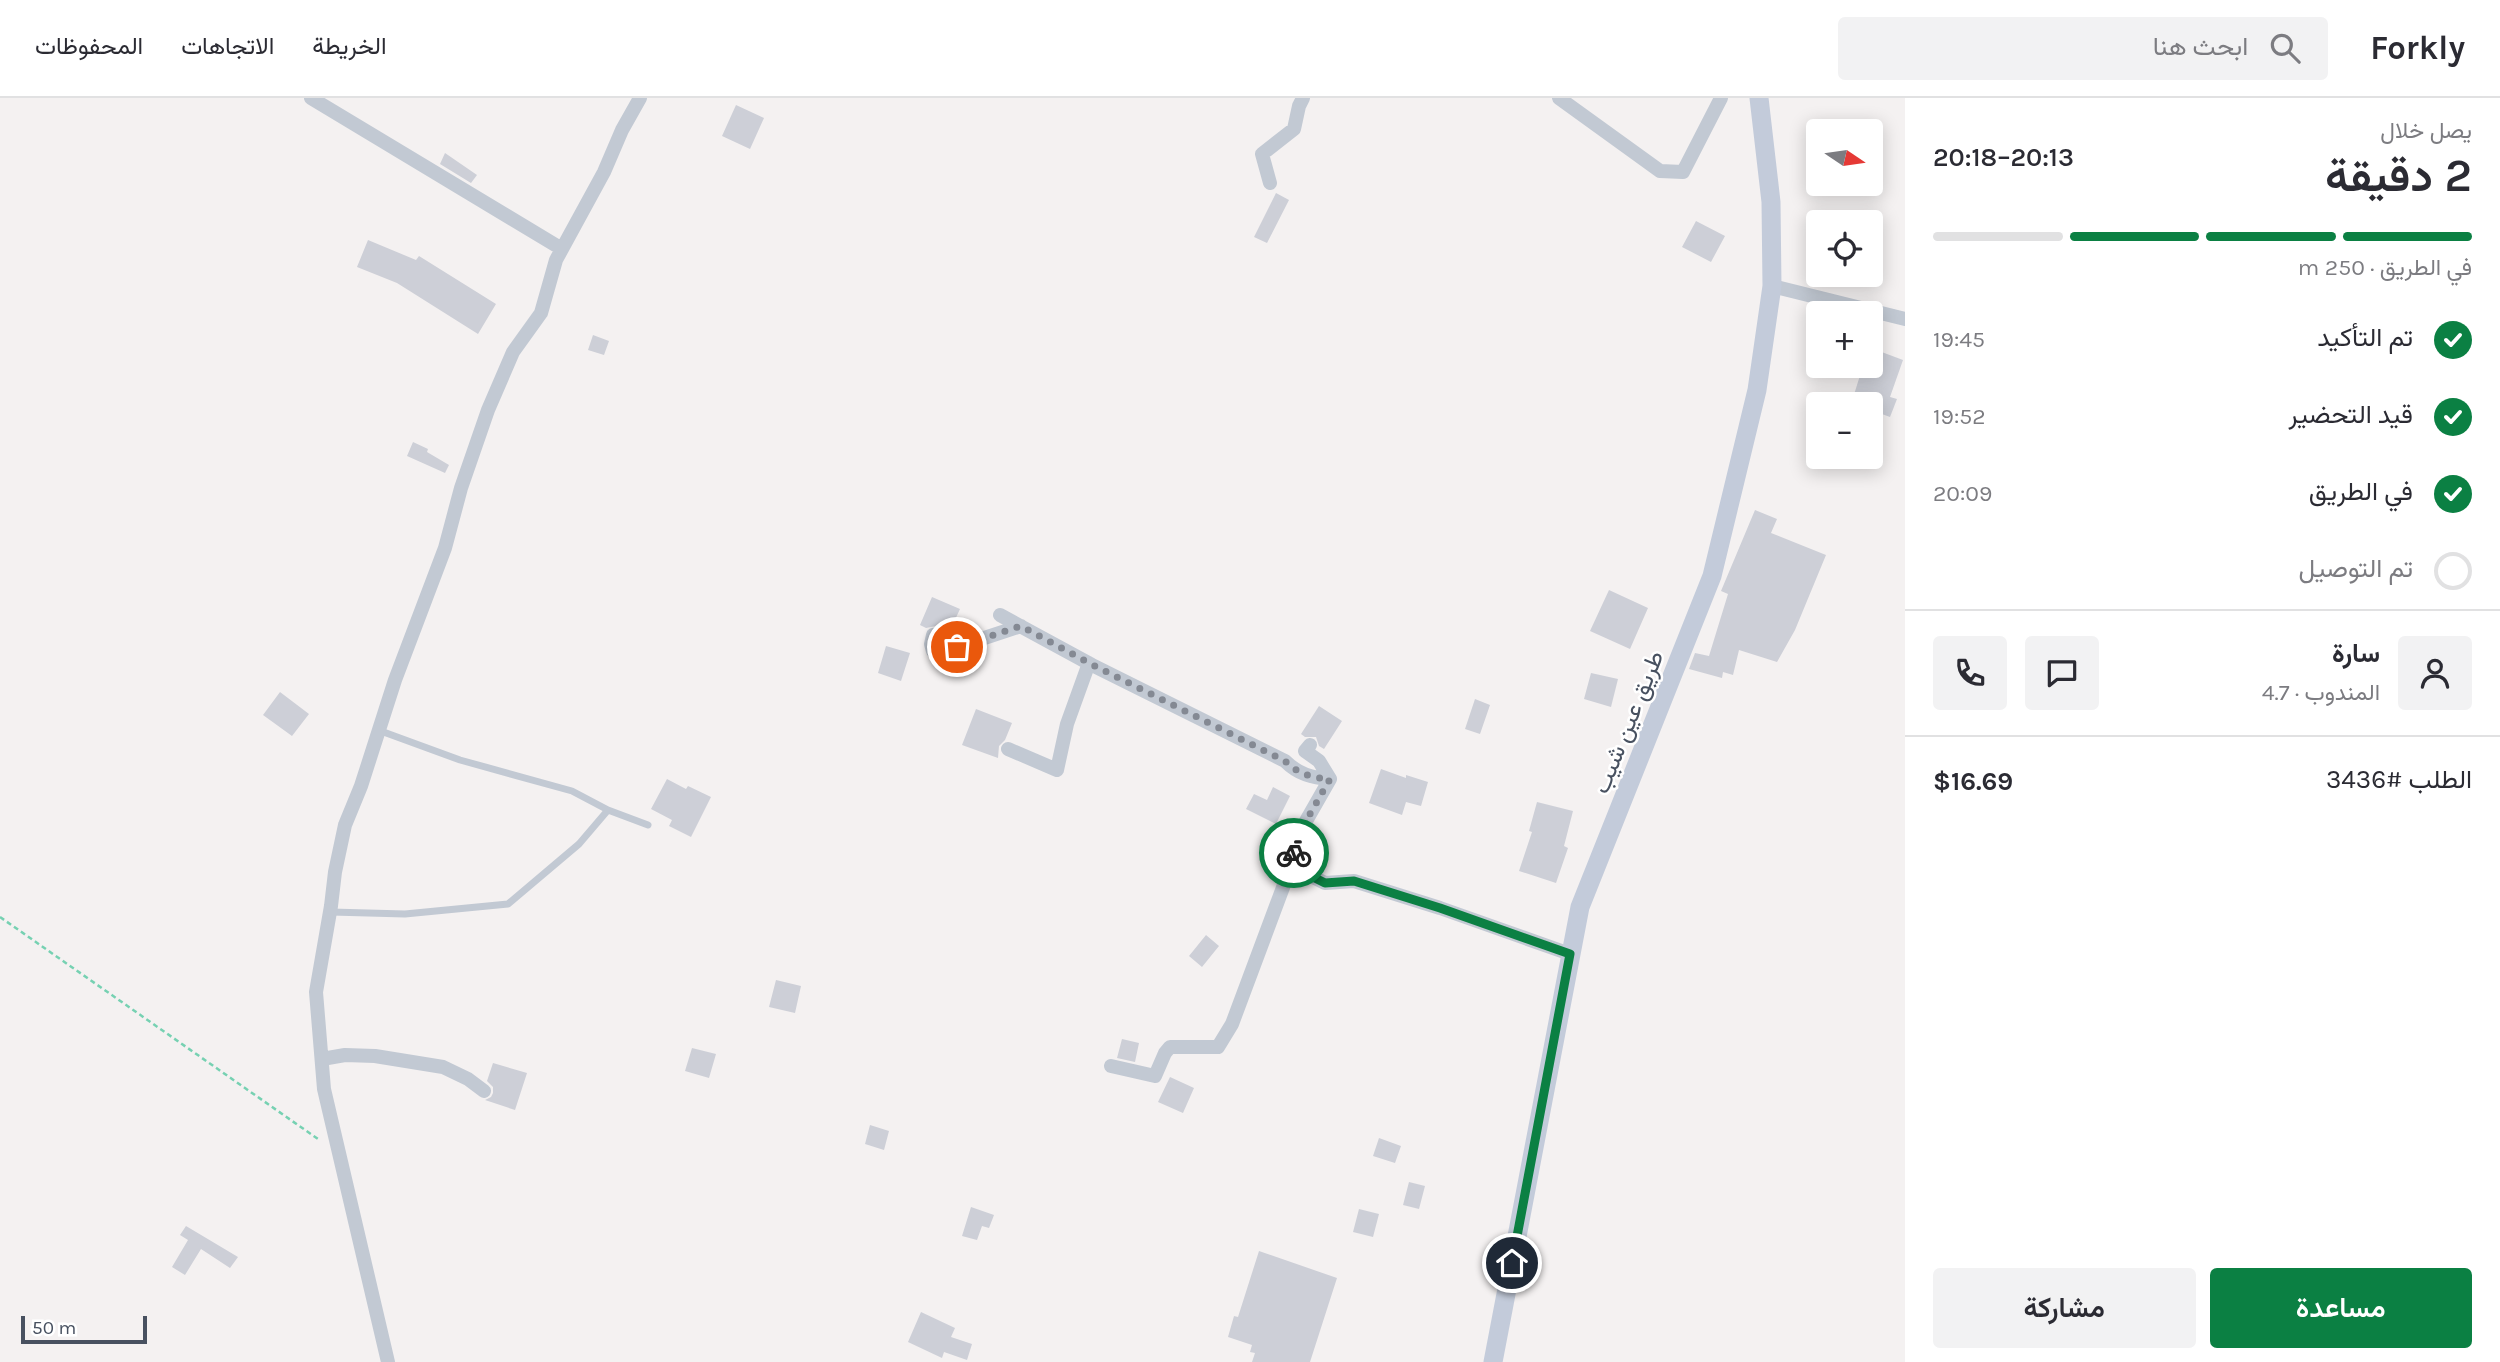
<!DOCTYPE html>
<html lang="ar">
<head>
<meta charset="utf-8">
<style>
  body { margin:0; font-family:Karla,Vazirmatn,sans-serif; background:#f2f2f3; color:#2b2b33; direction:rtl; height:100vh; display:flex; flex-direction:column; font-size:26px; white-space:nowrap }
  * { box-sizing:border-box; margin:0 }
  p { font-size:23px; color:#7c7c81 }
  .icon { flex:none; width:38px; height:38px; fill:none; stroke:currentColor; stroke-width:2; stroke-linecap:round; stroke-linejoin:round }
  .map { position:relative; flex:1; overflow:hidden; direction:ltr }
  .drawer { display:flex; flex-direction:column; background:#fff; width:595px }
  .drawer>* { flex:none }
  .needle { width:46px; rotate:103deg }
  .controls { position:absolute; left:1806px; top:21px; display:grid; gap:14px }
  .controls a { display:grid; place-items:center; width:77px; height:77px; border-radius:7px; background:#fff; box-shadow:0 4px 18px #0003; font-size:35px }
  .scale { position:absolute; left:21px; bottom:18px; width:126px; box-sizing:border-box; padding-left:7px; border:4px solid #485160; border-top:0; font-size:19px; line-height:24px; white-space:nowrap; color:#485160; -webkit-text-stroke:5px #fff; paint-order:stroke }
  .pin { position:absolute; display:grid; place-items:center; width:60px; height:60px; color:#fff; margin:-30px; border:4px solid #fff; border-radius:50%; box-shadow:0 2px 7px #0007 }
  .courier { position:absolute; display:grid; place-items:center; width:70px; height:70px; margin:-35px; border:5px solid #0b8043; border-radius:50%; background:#fff; color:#222; box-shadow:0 2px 9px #0007 }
  .head em { font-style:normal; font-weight:600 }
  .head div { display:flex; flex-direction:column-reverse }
  .head { display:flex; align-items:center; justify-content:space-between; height:119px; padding:0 28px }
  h1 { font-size:46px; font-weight:600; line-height:52px }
  .bar { display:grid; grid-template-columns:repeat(4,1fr); gap:10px 7px; align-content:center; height:84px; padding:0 28px }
  .bar i { height:9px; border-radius:5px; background:#e1e1e2 }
  .bar .current { background:#0b8043 }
  .bar p { grid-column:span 4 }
  .line { display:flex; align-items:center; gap:18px; padding:0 28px; border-top:2px solid #e1e1e2 }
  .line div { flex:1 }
  .round { display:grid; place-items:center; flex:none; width:74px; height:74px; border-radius:7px; background:#f2f2f3 }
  ol { padding:0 28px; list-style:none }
  li { display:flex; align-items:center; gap:21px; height:77px }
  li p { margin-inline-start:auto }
  li .icon { padding:7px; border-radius:50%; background:#0b8043; color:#fff; stroke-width:4 }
  li:last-child { color:#7c7c81 }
  li i { width:38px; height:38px; border:4px solid #e1e1e2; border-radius:50% }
  .cta { display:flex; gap:14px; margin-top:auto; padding:14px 28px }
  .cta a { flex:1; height:80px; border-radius:7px; background:#0b8043; color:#fff; font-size:28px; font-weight:600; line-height:80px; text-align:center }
  .cta a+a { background:#f2f2f3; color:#2b2b33 }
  header { display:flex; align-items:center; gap:42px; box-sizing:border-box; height:98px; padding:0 35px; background:#fff; border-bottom:2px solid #e1e1e2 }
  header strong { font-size:33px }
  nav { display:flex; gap:38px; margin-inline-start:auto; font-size:24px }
  .search { width:490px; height:63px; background:#f2f2f3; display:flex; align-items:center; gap:18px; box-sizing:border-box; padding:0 24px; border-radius:7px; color:#7c7c81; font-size:26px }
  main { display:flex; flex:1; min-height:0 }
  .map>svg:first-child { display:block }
  .building { fill:#cdcfd7 }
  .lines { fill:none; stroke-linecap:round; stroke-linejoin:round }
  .path { stroke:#76d1b2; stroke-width:2.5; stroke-dasharray:5 3.5; stroke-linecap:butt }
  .service { stroke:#c2c9d3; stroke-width:7 }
  .minor { stroke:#c2c9d3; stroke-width:14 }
  .secondary { stroke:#c3cbda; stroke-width:19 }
  .done { stroke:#848993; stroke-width:7; stroke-dasharray:0 12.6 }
  .route { stroke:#0b8043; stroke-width:9 }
  .labels { text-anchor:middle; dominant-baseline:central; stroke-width:5; stroke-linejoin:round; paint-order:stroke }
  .street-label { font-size:24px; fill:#485160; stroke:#fff }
</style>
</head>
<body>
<header>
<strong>Forkly</strong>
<div class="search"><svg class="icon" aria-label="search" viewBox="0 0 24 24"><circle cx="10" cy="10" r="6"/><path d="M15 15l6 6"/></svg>ابحث هنا</div>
<nav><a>الخريطة</a><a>الاتجاهات</a><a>المحفوظات</a></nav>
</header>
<main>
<section class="drawer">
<div class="head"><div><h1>2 دقيقة</h1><p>يصل خلال</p></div><em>20:13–20:18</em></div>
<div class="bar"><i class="current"></i><i class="current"></i><i class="current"></i><i></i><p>في الطريق · 250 m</p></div>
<ol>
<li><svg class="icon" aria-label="check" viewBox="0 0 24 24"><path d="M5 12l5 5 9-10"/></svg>تم التأكيد<p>19:45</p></li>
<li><svg class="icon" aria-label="check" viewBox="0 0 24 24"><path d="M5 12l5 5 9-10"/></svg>قيد التحضير<p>19:52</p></li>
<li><svg class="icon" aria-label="check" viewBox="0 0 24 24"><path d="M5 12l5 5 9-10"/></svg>في الطريق<p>20:09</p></li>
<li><i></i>تم التوصيل</li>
</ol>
<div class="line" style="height:126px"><a class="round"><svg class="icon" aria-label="person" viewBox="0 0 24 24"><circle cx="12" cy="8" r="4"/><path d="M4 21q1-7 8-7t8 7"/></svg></a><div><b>سارة</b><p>المندوب · 4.7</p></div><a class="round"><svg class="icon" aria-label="chat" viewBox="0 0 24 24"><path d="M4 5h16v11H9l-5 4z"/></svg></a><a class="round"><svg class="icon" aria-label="phone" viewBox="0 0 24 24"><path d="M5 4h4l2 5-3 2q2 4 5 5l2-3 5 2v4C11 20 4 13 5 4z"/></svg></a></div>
<div class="line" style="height:91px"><div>الطلب #3436</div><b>$16.69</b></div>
<div class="cta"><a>مساعدة</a><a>مشاركة</a></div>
</section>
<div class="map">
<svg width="1905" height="1264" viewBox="0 0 1905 1264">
  <rect width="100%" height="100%" fill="#f4f1f1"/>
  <path class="building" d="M736 7 764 20 750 51 722 38Z
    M445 55 477 77 471 85 440 66Z
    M1276 95 1289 102 1267 145 1254 139Z
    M1696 123 1725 138 1711 164 1682 149Z
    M368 142 416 162 419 158 496 206 478 236 397 185 357 169Z
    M593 237 609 243 604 257 588 252Z
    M1871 250 1903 262 1890 299 1897 301 1890 319 1871 312V306H1851L1863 268H1871Z
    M413 344 428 351 427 354 449 367 445 375 407 358Z
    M1755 412 1777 421 1771 435 1826 457 1795 532 1777 564 1739 552 1733 577 1723 574 1722 580 1689 571 1695 555 1709 558 1728 496 1721 493Z
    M1609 492 1648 510 1630 551 1590 533Z
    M932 499 960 511 947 539 942 537 940 530 936 528 926 530 920 527Z
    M886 548 910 555 901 583 878 575Z
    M1591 575 1618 581 1611 609 1584 601Z
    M280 594 309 616 292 638 263 617Z
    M1475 601 1490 607 1480 636 1465 631Z
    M1319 608 1342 623 1324 651 1319 648 1316 639H1305L1301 636Z
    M976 611 1012 625 1005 642 999 648 998 660 962 647Z
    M1381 671 1406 680V677L1428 684 1421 708 1406 704 1402 717 1369 705Z
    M667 681 686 691 688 688 711 699 691 739 669 728 672 722 651 711Z
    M1273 689 1290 698 1276 726 1246 711 1254 696 1267 702Z
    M1537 704 1573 713 1564 748 1568 750 1556 785 1519 773 1532 734 1529 733Z
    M1206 837 1219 848 1202 869 1189 858Z
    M776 882 801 888 795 915 769 909Z
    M1122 941 1139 945 1135 964 1117 960Z
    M692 950 716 956 709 980 685 973Z
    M493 965 527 975 515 1012 485 1002 491 999 493 995V989L487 983Z
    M1170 979 1194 990 1183 1015 1158 1004Z
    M870 1027 889 1033 884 1052 865 1046Z
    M1379 1040 1401 1048 1395 1065 1373 1058Z
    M1409 1084 1425 1088 1419 1111 1403 1107Z
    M971 1109 994 1117 989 1130 982 1128 977 1142 962 1138Z
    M1359 1111 1379 1116 1373 1139 1353 1134Z
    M186 1128 238 1159 230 1170 201 1151 185 1177 172 1169 188 1142 180 1137Z
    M1259 1153 1337 1180 1310 1264H1252L1255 1255 1250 1254 1252 1247 1228 1239 1234 1218 1238 1219Z
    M921 1214 955 1230 951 1239 972 1246 967 1262 944 1254 942 1260 908 1244Z"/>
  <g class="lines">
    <path class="path" d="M0 819 318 1041"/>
    <path class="service" d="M378 632 460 662 572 693 608 712
      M331 814 405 816 508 806 579 746 608 712 648 727"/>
    <path class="minor" d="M311 0 562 151
      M1559 0 1660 73 1683 74 1721 0
      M1270 85 1262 56 1294 31 1299 8 1303 0
      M1772 188 1905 221
      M1000 517 1092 567 1285 663C1298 676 1312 680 1330 681
      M933 537 931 546 933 553 957 549 1021 528
      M1008 651 1057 672 1067 626 1089 565
      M1291 768 1298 737 1330 681 1319 663 1305 653 1310 647
      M322 961 345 957 375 958 443 969 468 981 484 993
      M1111 968 1155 978 1165 955 1170 949H1218L1232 926 1291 768 1325 785 1354 783 1440 810 1570 856
      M388 1264 324 991 316 894 331 808 335 774 345 727 361 688 395 582 445 450 461 390 488 312 513 254 541 215 556 162 604 74 622 32 640 0"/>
    <path class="secondary" d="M1493 1264 1580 809 1712 478 1757 292 1772 188 1771 104 1759 0"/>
  </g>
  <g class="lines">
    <path class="done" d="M957 549 1021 528 1093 567 1285 663C1298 676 1312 680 1330 681L1298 737 1294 755"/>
    <path class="route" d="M1294 755 1291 768 1325 785 1354 783 1440 810 1570 856 1512 1165"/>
  </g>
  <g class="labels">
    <g class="street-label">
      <text transform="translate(1628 624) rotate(-68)">طريق عين شيب</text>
    </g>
  </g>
</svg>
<div class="controls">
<a><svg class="needle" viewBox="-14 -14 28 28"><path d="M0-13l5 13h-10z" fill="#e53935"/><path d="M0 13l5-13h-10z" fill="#7c7c81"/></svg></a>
<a><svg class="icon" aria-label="locate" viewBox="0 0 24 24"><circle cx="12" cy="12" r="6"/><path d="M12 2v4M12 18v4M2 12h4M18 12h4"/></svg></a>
<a>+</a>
<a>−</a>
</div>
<div class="scale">50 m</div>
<div class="pin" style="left:957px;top:549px;background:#ea580c"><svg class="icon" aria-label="bag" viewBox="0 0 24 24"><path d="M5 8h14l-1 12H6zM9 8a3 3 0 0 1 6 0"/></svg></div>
<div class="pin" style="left:1512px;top:1165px;background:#1f2937"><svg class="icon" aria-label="home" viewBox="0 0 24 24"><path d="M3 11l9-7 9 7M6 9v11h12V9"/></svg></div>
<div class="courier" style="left:1294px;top:755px"><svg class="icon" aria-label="bike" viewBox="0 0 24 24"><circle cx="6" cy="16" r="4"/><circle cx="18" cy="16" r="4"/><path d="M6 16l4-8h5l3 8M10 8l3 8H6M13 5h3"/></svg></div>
</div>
</main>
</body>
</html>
